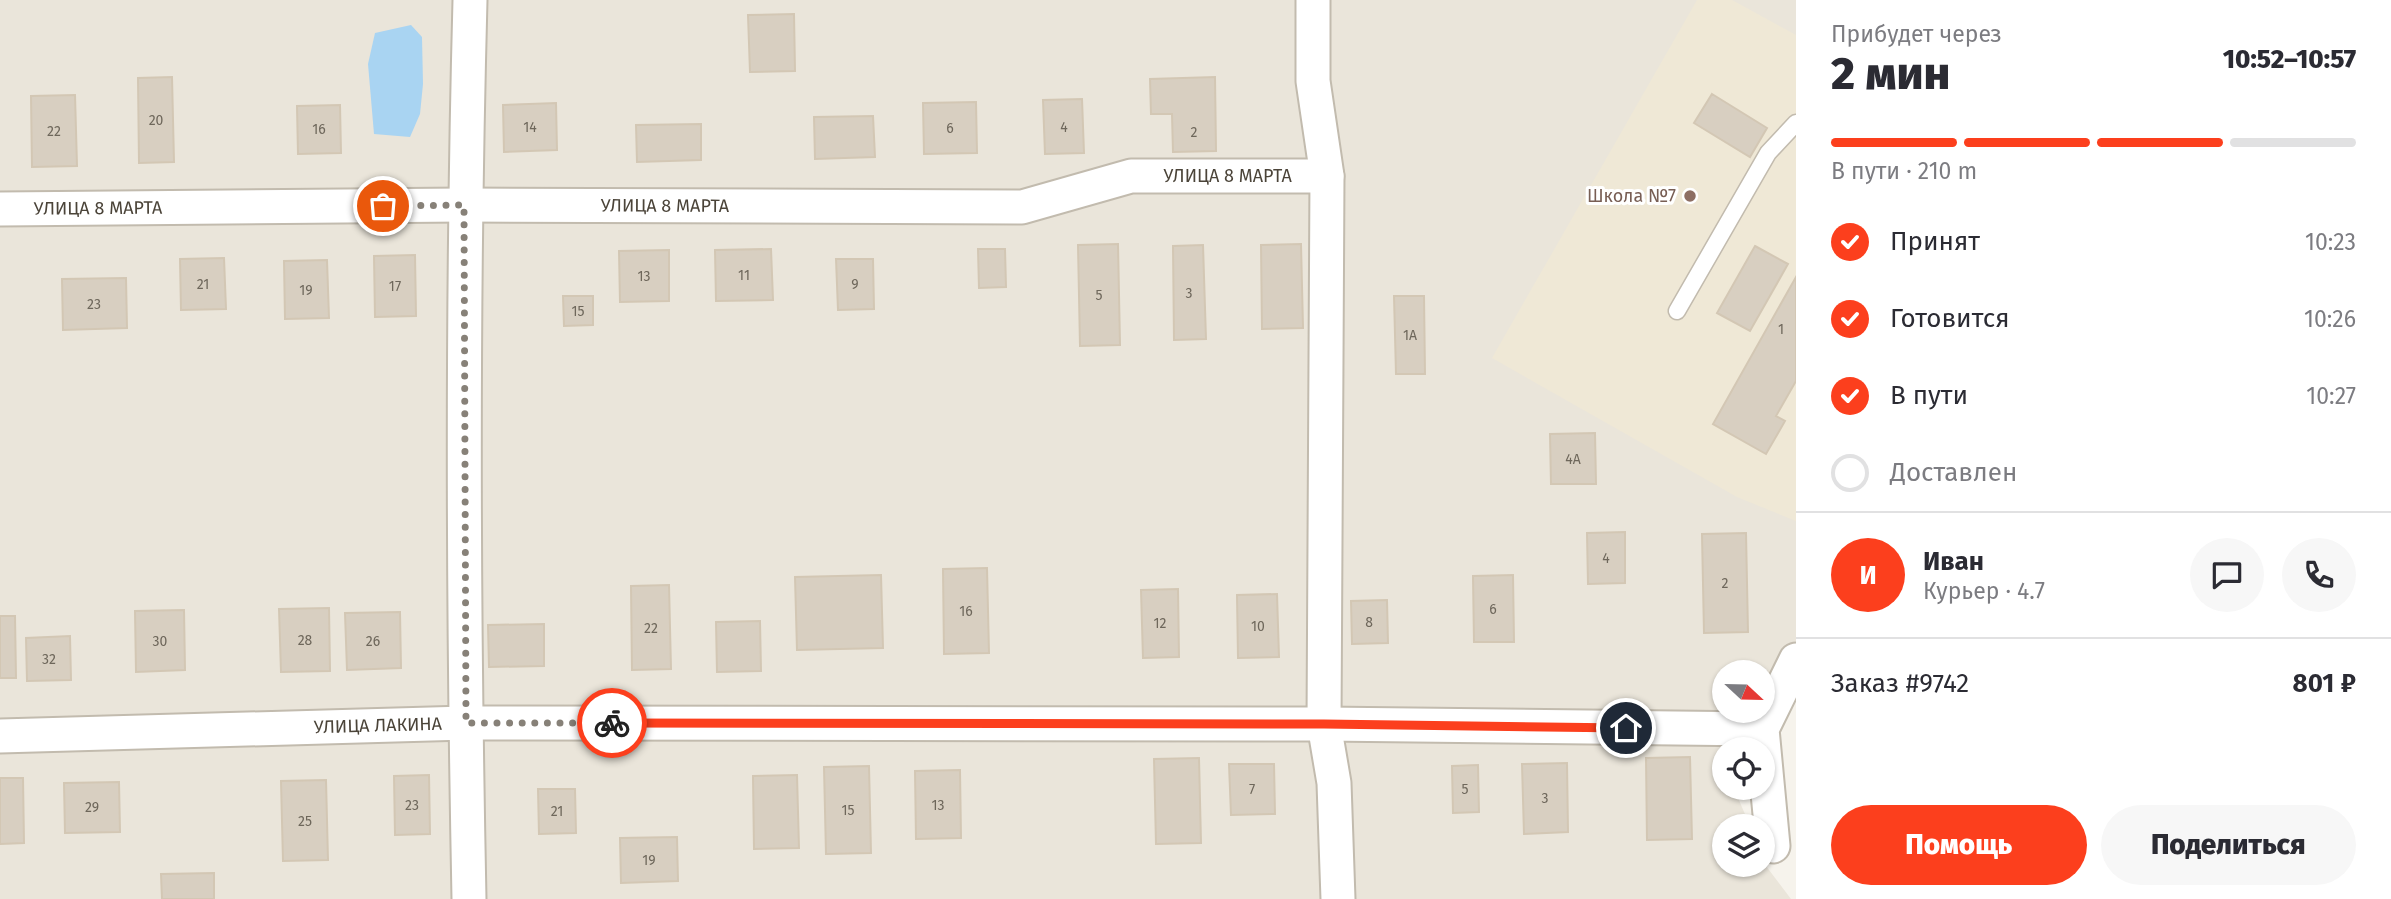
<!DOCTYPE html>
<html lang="ru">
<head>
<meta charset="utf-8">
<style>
  body { margin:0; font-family:"Fira Sans",sans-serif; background:#f7f7f7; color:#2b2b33; height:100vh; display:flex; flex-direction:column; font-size:26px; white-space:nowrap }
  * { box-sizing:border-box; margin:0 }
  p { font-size:23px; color:#7c7c81 }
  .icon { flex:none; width:38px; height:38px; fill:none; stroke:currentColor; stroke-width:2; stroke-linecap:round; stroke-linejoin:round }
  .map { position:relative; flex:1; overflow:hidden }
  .side { display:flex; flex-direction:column; background:#fff; width:595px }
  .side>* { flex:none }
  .needle { width:46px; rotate:112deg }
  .fabs { position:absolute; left:1712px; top:660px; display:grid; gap:14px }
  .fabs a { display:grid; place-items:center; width:63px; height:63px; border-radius:50%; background:#fff; box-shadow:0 2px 5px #0004; font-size:35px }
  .pin { position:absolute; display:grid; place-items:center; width:60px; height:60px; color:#fff; margin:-30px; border:4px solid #fff; border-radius:50%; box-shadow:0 2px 7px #0007 }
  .courier { position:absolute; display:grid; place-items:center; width:70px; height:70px; margin:-35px; border:5px solid #fc3f1d; border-radius:50%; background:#fff; color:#222; box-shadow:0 2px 9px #0007 }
  .summary em { font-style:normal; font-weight:800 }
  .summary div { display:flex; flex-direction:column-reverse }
  .summary { display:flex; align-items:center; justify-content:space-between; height:119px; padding:0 35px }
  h1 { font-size:46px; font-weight:800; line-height:52px }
  .bar { display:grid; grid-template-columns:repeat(4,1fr); gap:10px 7px; align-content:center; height:84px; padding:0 35px }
  .bar i { height:9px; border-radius:5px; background:#e1e1e2 }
  .bar .on { background:#fc3f1d }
  .bar p { grid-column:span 4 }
  .line { display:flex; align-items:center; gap:18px; padding:0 35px; border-top:2px solid #e1e1e2 }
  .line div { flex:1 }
  .round { display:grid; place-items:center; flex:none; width:74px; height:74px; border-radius:37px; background:#f7f7f7 }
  ol { padding:0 35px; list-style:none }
  li { display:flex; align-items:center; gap:21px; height:77px }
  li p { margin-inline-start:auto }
  li .icon { padding:7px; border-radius:50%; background:#fc3f1d; color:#fff; stroke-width:4 }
  li:last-child { color:#7c7c81 }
  li i { width:38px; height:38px; border:4px solid #e1e1e2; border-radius:50% }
  .action { display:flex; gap:14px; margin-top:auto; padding:14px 35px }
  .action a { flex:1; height:80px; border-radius:42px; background:#fc3f1d; color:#fff; font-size:28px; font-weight:800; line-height:80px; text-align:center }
  .action a+a { background:#f7f7f7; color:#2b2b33 }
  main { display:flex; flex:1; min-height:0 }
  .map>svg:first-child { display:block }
  .residential { fill:#eae5da; fill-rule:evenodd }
  .education { fill:#efe8d6 }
  .water { fill:#a9d4f2 }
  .building { fill:#d8cfc1; stroke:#d3c7b4; stroke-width:2 }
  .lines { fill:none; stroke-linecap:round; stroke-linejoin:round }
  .service-casing { stroke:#c2bbae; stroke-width:19 }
  .minor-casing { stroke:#c2bbae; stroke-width:37 }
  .service { stroke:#fff; stroke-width:16 }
  .minor { stroke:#fff; stroke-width:33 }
  .done { stroke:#878178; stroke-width:7; stroke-dasharray:0 12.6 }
  .route { stroke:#fc3f1d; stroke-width:9 }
  .education-dot { fill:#8d6e63; stroke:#fff; stroke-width:2.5 }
  .labels { text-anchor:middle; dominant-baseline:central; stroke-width:6; stroke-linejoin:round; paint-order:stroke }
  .number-label { font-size:14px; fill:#6e675b }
  .street-label { font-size:18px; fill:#4b4439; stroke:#fff }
  .education-label { font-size:18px; fill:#785e54; stroke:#fff; text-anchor:end }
</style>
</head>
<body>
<main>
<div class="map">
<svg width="1796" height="899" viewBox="0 0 1796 899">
  <rect width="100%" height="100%" fill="#f6f3ec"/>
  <path class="residential" d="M0 0H1796V641L1765 705 1750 749H1724V788H1738L1736 793 1750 826H1724V864H1762V856L1766 866 1791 899H0ZM1724 672H1762V710H1724Z"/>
  <path class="education" d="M1697 0H1732L1796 35V521L1737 497 1492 358Z"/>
  <path class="water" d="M411 25 422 37 423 84 420 114 410 137 374 134 368 64 375 33Z"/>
  <path class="building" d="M794 14 795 71 750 72 748 15Z
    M172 77 174 162 139 163 138 78Z
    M1215 77 1216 151 1173 152 1172 114H1151L1150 79Z
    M1712 94 1767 128 1750 157 1694 123Z
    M75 95 77 166 32 167 31 96Z
    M1082 99 1084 153 1045 154 1043 100Z
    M976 102 977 153 924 154 923 103Z
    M556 103 557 150 504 152 503 105Z
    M340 105 341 153 298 154 297 106Z
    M873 116 875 157 815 159 814 117Z
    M701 124V160L637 162 636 125Z
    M1118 244 1120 345 1080 346 1078 245Z
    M1301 244 1303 328 1262 329 1261 245Z
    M1203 245 1206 339 1174 340 1173 246Z
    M1755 246 1788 264 1750 331 1717 313Z
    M771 249 773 300 716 301 715 250Z
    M978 249H1005L1006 287 979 288Z
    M669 250V301L620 302 619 251Z
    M415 255 416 316 375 317 374 256Z
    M224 258 226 309 181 310 180 259Z
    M836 259H873L874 309 838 310Z
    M327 260 329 318 285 319 284 261Z
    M1796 277V381L1776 416 1785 421 1766 454 1713 424Z
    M126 278 127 328 63 330 62 279Z
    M563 296H593V325L564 326Z
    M1394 296H1424L1425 374H1396Z
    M1595 433 1596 484H1551L1550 434Z
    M1625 532V583L1588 584 1587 533Z
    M1746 533 1748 632 1704 633 1702 534Z
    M987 568 989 653 944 654 943 569Z
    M881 575 883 648 797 650 795 577Z
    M1513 575 1514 642H1474L1473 576Z
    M669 585 671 669 632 670 631 586Z
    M1178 589 1179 657 1143 658 1141 590Z
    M1277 594 1279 657 1238 658 1237 595Z
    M1387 600 1388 643 1352 644 1351 601Z
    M329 608 330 671 281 672 279 609Z
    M184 610 185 670 136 672 135 611Z
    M400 612 401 668 347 670 345 613Z
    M0 616H15L16 678H0Z
    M760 621 761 671 717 672 716 622Z
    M544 624V666L489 667 488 625Z
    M70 636 71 680 27 681 26 638Z
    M1690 757 1692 839 1647 840 1646 758Z
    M1199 758 1201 843 1156 844 1154 759Z
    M1567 763 1568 832 1524 834 1522 764Z
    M1229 764H1274L1275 814 1231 815Z
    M1478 765 1479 812 1453 813 1452 766Z
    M869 766 871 853 826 854 824 767Z
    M960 770 961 838 916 839 915 771Z
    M429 775 430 834 395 835 394 776Z
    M797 775 799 848 754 849 753 776Z
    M0 778H23L24 843 0 844Z
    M326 780 328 860 283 861 281 781Z
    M119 782 120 832 65 833 64 783Z
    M538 789H575L576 833 539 834Z
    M677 837 678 881 621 883 620 838Z
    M214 873V899H162L161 874Z"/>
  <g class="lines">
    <g class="service-casing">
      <path id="service" d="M1677 311 1768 153 1796 123"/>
    </g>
    <g class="minor-casing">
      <g id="minor">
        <path d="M1313 0V81L1327 176 1324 724 1334 783 1338 899"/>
        <path id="s1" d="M0 209 464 205 1022 207 1131 176H1327"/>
        <path id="s2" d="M0 736 466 723 1324 724 1762 729"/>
        <path d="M1773 846 1762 729 1796 660"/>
        <path d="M469 899C463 599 462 300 470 0"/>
      </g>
    </g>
    <use href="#service" class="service"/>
    <use href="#minor" class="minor"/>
  </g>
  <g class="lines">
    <path class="done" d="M383 206 464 205 466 723H612"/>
    <path class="route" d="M612 723 1324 724 1626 728"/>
  </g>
  <circle class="education-dot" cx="1690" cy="196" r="7"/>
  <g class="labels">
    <g class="number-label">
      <text x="156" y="120">20</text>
      <text x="530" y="127">14</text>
      <text x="1064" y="127">4</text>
      <text x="950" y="128">6</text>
      <text x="319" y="129">16</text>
      <text x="54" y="131">22</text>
      <text x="1194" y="132">2</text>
      <text x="744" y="275">11</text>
      <text x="644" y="276">13</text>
      <text x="203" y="284">21</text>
      <text x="855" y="284">9</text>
      <text x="395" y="286">17</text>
      <text x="306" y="290">19</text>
      <text x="1189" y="293">3</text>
      <text x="1099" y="295">5</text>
      <text x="94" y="304">23</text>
      <text x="578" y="311">15</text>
      <text x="1781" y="329">1</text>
      <text x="1410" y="335">1А</text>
      <text x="1573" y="459">4А</text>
      <text x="1606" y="558">4</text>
      <text x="1725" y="583">2</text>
      <text x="1493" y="609">6</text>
      <text x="966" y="611">16</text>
      <text x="1369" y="622">8</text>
      <text x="1160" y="623">12</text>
      <text x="1258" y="626">10</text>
      <text x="651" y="628">22</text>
      <text x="305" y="640">28</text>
      <text x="160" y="641">30</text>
      <text x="373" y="641">26</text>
      <text x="49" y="659">32</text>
      <text x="1252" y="789">7</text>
      <text x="1465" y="789">5</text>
      <text x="1545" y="798">3</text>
      <text x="412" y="805">23</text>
      <text x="938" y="805">13</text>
      <text x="92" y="807">29</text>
      <text x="848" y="810">15</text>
      <text x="557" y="811">21</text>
      <text x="305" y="821">25</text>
      <text x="649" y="860">19</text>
    </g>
    <g class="street-label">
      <text stroke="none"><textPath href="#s1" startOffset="1232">УЛИЦА 8 МАРТА</textPath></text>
      <text stroke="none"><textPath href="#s1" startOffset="665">УЛИЦА 8 МАРТА</textPath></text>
      <text stroke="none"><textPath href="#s1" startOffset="98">УЛИЦА 8 МАРТА</textPath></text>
      <text stroke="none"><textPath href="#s2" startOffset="378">УЛИЦА ЛАКИНА</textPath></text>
    </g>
    <g class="education-label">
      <text x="1676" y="196">Школа №7</text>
    </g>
  </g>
</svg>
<div class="fabs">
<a><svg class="needle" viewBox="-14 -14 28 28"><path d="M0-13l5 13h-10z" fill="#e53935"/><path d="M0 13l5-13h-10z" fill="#7c7c81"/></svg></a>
<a><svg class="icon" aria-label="locate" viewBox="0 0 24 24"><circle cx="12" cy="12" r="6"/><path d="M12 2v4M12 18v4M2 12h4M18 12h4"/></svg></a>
<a><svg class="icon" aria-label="layers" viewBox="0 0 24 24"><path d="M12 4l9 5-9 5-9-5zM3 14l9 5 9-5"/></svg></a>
</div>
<div class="pin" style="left:383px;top:206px;background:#ea580c"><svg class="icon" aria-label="bag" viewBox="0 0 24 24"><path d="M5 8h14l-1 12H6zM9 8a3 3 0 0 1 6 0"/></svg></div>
<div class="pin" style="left:1626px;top:728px;background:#1f2937"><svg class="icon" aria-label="home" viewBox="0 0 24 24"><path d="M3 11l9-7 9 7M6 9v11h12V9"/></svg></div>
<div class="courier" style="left:612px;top:723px"><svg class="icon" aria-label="bike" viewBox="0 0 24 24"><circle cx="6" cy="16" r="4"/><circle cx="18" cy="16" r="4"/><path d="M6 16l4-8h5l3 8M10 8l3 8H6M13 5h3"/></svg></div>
</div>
<section class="side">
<div class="summary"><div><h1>2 мин</h1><p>Прибудет через</p></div><em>10:52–10:57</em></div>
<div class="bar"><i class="on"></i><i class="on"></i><i class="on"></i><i></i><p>В пути · 210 m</p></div>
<ol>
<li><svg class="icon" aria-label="check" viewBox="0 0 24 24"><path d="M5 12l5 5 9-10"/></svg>Принят<p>10:23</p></li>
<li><svg class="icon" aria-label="check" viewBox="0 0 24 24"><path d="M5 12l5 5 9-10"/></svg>Готовится<p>10:26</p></li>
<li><svg class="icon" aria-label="check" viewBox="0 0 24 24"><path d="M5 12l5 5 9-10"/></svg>В пути<p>10:27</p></li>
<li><i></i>Доставлен</li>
</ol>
<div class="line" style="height:126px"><b class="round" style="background:#fc3f1d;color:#fff">И</b><div><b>Иван</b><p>Курьер · 4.7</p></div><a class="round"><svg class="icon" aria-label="chat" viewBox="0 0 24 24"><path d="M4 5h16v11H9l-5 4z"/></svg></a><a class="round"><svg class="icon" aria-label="phone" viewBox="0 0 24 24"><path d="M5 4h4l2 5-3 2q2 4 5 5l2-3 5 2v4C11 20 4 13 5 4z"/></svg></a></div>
<div class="line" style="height:91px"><div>Заказ #9742</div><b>801 ₽</b></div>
<div class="action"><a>Помощь</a><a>Поделиться</a></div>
</section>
</main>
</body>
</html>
